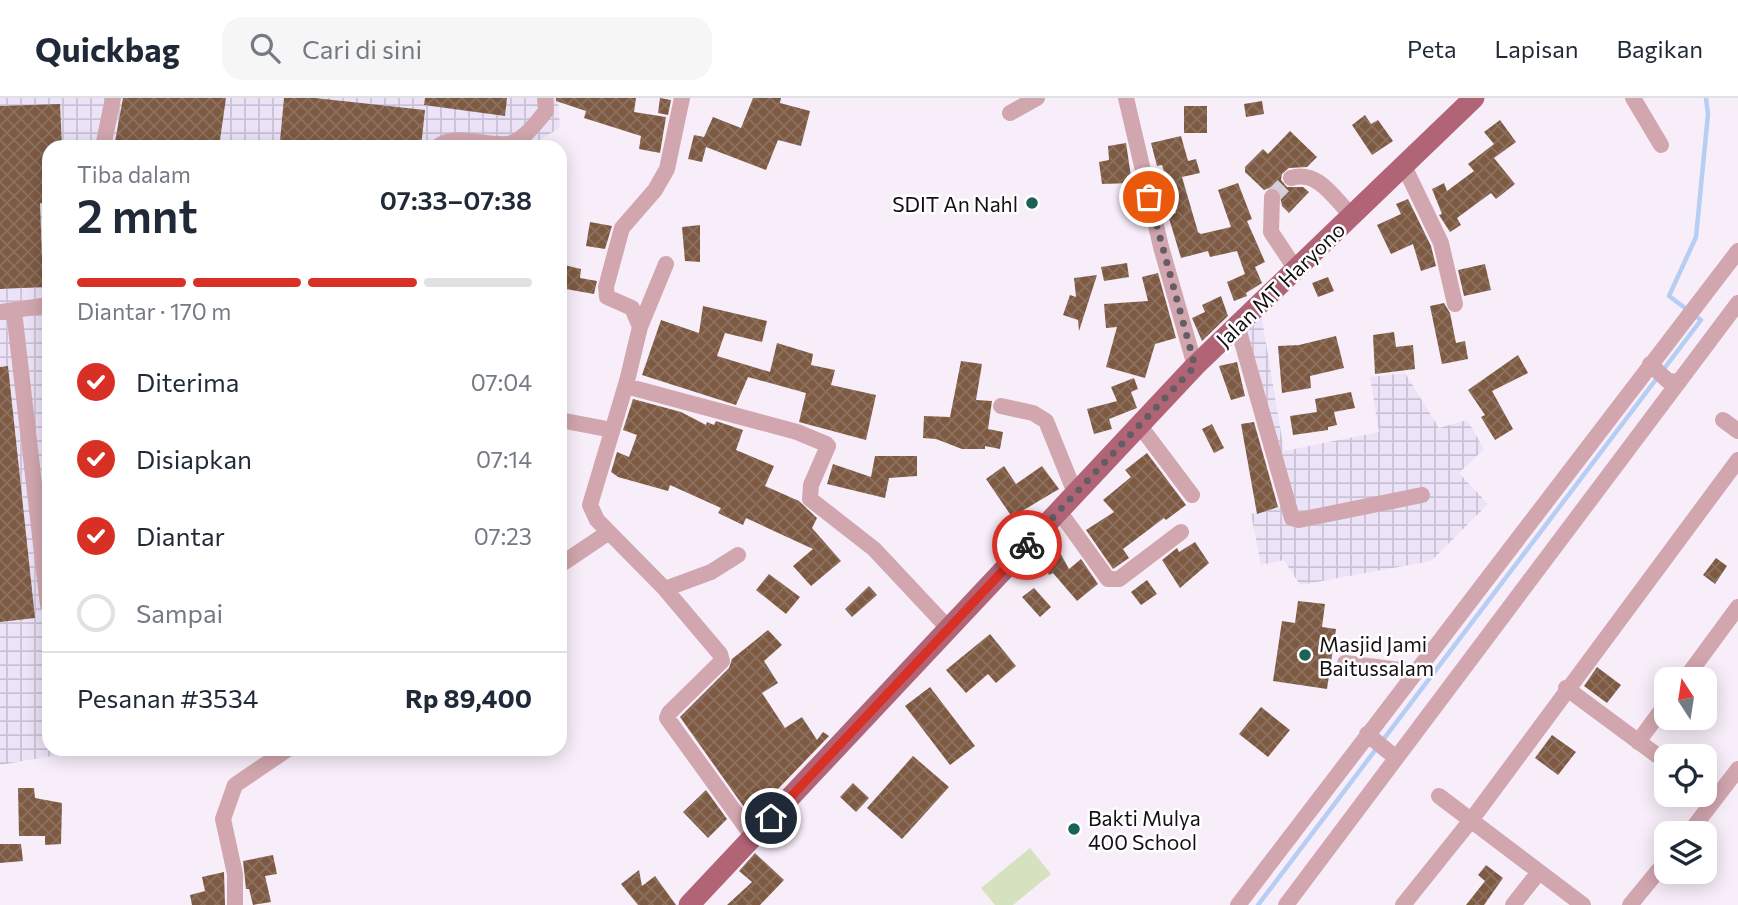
<!DOCTYPE html>
<html lang="id">
<head>
<meta charset="utf-8">
<style>
  body { margin:0; font-family:Commissioner,sans-serif; background:#f6f6f7; color:#1f2937; height:100vh; display:flex; flex-direction:column; font-size:26px; white-space:nowrap }
  * { box-sizing:border-box; margin:0 }
  p { font-size:23px; color:#747a83 }
  .icon { flex:none; width:38px; height:38px; fill:none; stroke:currentColor; stroke-width:2; stroke-linecap:round; stroke-linejoin:round }
  .map { position:relative; flex:1; overflow:hidden }
  .drawer { position:absolute; left:42px; top:42px; width:525px; height:616px; display:flex; flex-direction:column; background:#fff; border-radius:21px; box-shadow:0 4px 18px #0003 }
  .drawer>* { flex:none }
  .needle { width:46px; rotate:348deg }
  .tools { position:absolute; left:1654px; top:569px; display:grid; gap:14px }
  .tools a { display:grid; place-items:center; width:63px; height:63px; border-radius:14px; background:#fff; box-shadow:0 4px 18px #0003; font-size:35px }
  .pin { position:absolute; display:grid; place-items:center; width:60px; height:60px; color:#fff; margin:-30px; border:4px solid #fff; border-radius:50%; box-shadow:0 2px 7px #0007 }
  .courier { position:absolute; display:grid; place-items:center; width:70px; height:70px; margin:-35px; border:5px solid #d93025; border-radius:50%; background:#fff; color:#222; box-shadow:0 2px 9px #0007 }
  .headline em { font-style:normal; font-weight:600 }
  .headline div { display:flex; flex-direction:column-reverse }
  .headline { display:flex; align-items:center; justify-content:space-between; height:119px; padding:0 35px }
  h1 { font-size:46px; font-weight:600; line-height:52px }
  .bar { display:grid; grid-template-columns:repeat(4,1fr); gap:10px 7px; align-content:center; height:84px; padding:0 35px }
  .bar i { height:9px; border-radius:5px; background:#e0e1e3 }
  .bar .active { background:#d93025 }
  .bar p { grid-column:span 4 }
  .line { display:flex; align-items:center; gap:18px; padding:0 35px; border-top:2px solid #e0e1e3 }
  .line div { flex:1 }
  ol { padding:0 35px; list-style:none }
  li { display:flex; align-items:center; gap:21px; height:77px }
  li p { margin-inline-start:auto }
  li .icon { padding:7px; border-radius:50%; background:#d93025; color:#fff; stroke-width:4 }
  li:last-child { color:#747a83 }
  li i { width:38px; height:38px; border:4px solid #e0e1e3; border-radius:50% }
  header { display:flex; align-items:center; gap:42px; box-sizing:border-box; height:98px; padding:0 35px; background:#fff; border-bottom:2px solid #e0e1e3 }
  header strong { font-size:33px }
  nav { display:flex; gap:38px; margin-inline-start:auto; font-size:24px }
  .search { width:490px; height:63px; background:#f6f6f7; display:flex; align-items:center; gap:18px; box-sizing:border-box; padding:0 24px; border-radius:21px; color:#747a83; font-size:26px }
  .map>svg:first-child { display:block }
  .industrial { fill:url(#industrial-grid) }
  .green { fill:#d6e2bf }
  .lines { fill:none; stroke-linecap:round; stroke-linejoin:round }
  .stream { stroke:#b6cdf4; stroke-width:4.5 }
  .building { fill:url(#building-cross-hatch) }
  .minor-tunnel { stroke:#d6cdd8; stroke-width:16; stroke-dasharray:16 8; stroke-linecap:butt }
  .minor { stroke:#d2a6af; stroke-width:16 }
  .major { stroke:#b26477; stroke-width:21 }
  .done { stroke:#645e64; stroke-width:7; stroke-dasharray:0 12.6 }
  .route { stroke:#d93025; stroke-width:9 }
  .poi-dot { fill:#1b6357; stroke:#fff; stroke-width:2.5 }
  .labels { text-anchor:middle; dominant-baseline:central; stroke-width:5; stroke-linejoin:round; paint-order:stroke }
  .poi-label { font-size:21px; fill:#141014; stroke:#fff; text-anchor:start }
  .street-label { font-size:21px; fill:#141014; stroke:#fff }
</style>
</head>
<body>
<header>
<strong>Quickbag</strong>
<div class="search"><svg class="icon" aria-label="search" viewBox="0 0 24 24"><circle cx="10" cy="10" r="6"/><path d="M15 15l6 6"/></svg>Cari di sini</div>
<nav><a>Peta</a><a>Lapisan</a><a>Bagikan</a></nav>
</header>
<div class="map">
<svg width="1738" height="807" viewBox="0 0 1738 807">
  <defs>
    <pattern id="industrial-grid" width="8" height="8" patternUnits="userSpaceOnUse" patternTransform="scale(1.75)"><rect width="8" height="8" fill="#ede3f8"/><path d="M0 4h8M4 0v8" fill="none" stroke="#cac2d4"/></pattern>
    <pattern id="building-cross-hatch" width="8" height="8" patternUnits="userSpaceOnUse" patternTransform="scale(1.75)"><rect width="8" height="8" fill="#7e5a42"/><path d="M0 0l8 8M0 8l8-8" fill="none" stroke="#8c7160"/></pattern>
  </defs>
  <rect width="100%" height="100%" fill="#f8eefa"/>
  <path class="industrial" d="M0 0H558L560 30 527 49H49V651H94L0 667Z
    M1261 215 1284 353 1379 334 1370 279 1405 275 1439 330 1467 322 1484 351 1459 375 1488 406 1431 463 1300 487 1284 462 1261 467 1251 416 1281 408 1235 241Z"/>
  <path class="green" d="M1030 750 1051 776 1013 807H995L981 790Z"/>
  <g class="lines">
    <path class="stream" d="M1258 807 1701 222 1669 198 1696 139 1708 16 1706 0"/>
  </g>
  <path class="building" d="M123 0H226L219 49H114Z
    M284 0H315L425 12 421 49H338L280 43Z
    M425 0H507L505 18 424 7Z
    M556 0H636L634 14 666 19 660 55 639 51 641 38 584 20 586 13 556 3Z
    M660 0 671 2 668 17 658 15Z
    M753 0H781L780 5 810 13 801 48 778 42 766 72 706 49 702 64 688 61 694 37 704 39 713 19 741 30Z
    M1262 3 1264 16 1246 19 1244 6Z
    M60 6 62 49H49V105H40L43 189 0 191V8Z
    M1184 8H1207V35H1184Z
    M1365 17 1371 26 1378 22 1393 43 1372 57 1352 27Z
    M1500 22 1516 44 1494 60 1515 86 1496 101 1491 95 1476 106 1457 120 1461 127 1450 134 1439 117 1442 116 1432 91 1444 85 1447 93 1474 73 1468 66 1494 46 1484 34Z
    M1290 33 1317 59 1307 69 1289 70 1282 76 1281 82 1287 89H1303L1309 94 1289 115 1282 108 1278 90 1272 89 1264 92 1245 74V69L1263 51 1268 56Z
    M1181 38 1188 63 1196 61 1200 75 1182 79 1198 134 1201 136 1231 129 1218 92 1238 85 1252 121 1247 123 1265 164 1255 169 1262 185 1246 195 1247 198 1234 203 1227 184 1245 176 1237 153 1210 159 1208 153 1181 160 1168 117 1176 115 1162 67 1157 68 1151 45Z
    M1126 45 1132 85 1102 86 1099 64 1109 62 1108 48Z
    M1408 101 1431 148 1436 168 1421 173 1413 146 1391 156 1377 127 1401 116 1396 106Z
    M590 124 612 128 605 151 586 148Z
    M700 127V164L685 163 682 129Z
    M1127 165 1129 179 1104 183 1101 169Z
    M560 166 581 171 580 180 597 183 594 196 560 190Z
    M1485 166 1491 192 1464 198 1458 172Z
    M1158 175 1176 240 1155 246 1145 280 1106 269 1117 229 1106 230 1104 206 1148 203 1142 179Z
    M1097 177 1079 233 1078 222 1063 217 1070 197 1076 199 1074 180Z
    M1328 179 1334 193 1318 199 1312 185Z
    M1221 198 1228 218 1202 243 1192 220 1205 214 1202 207Z
    M1444 205 1450 215 1456 245 1465 243 1468 261 1442 266 1430 208Z
    M703 208 767 223 762 244 725 235 717 258 770 274 777 245 813 256 811 267 835 272 831 287 876 297 866 342 799 324 806 295 748 279 736 307 642 277 661 222 699 235Z
    M1394 234 1396 249 1413 247 1415 271 1375 276 1373 237Z
    M1336 238 1344 270 1310 278 1311 290 1282 295 1278 248 1299 247Z
    M1518 257 1528 275 1492 293 1513 331 1495 342 1481 319 1485 317 1468 292Z
    M961 263 982 266 976 302 992 303 988 331 1003 334 1000 351 985 348V351H962L936 341 923 340 924 318 950 319Z
    M1237 264 1245 298 1231 302 1219 268Z
    M8 268 35 520 0 524V269Z
    M1134 280 1138 291 1131 294 1137 310 1109 321 1112 331 1094 336 1087 311 1117 303 1111 289Z
    M1351 294 1355 310 1334 314 1337 327 1328 329V332L1293 337 1290 318 1317 314 1315 301Z
    M633 301 681 314 706 327 707 324 714 327 716 323 743 332 736 352 774 368 765 388 799 403 817 420 812 430 841 463 811 488 793 468 813 451 746 420 743 427 718 415 721 410 670 387 668 393 618 379 611 374 617 354 629 359 637 337 623 332Z
    M1254 324 1278 409 1257 416 1241 326Z
    M1212 326 1224 350 1214 355 1202 331Z
    M1147 355 1186 407 1166 422 1164 420 1123 451 1129 460 1113 471 1086 432 1114 414 1103 402 1131 379 1125 372Z
    M875 358H917V378L889 380 885 400 827 386 833 366 871 379Z
    M1004 368 1016 386 1042 368 1059 391 1012 419 986 381Z
    M1195 444 1209 465 1180 490 1162 462 1177 450 1179 454Z
    M1058 451 1069 471 1081 461 1098 486 1077 503 1053 475 1049 477 1040 461Z
    M1716 460 1727 468 1715 486 1703 477Z
    M769 476 800 499 786 516 756 492Z
    M1147 482 1157 496 1141 507 1131 494Z
    M869 488 877 497 852 519 845 511Z
    M1034 490 1051 509 1040 519 1022 499Z
    M1298 503 1325 506 1322 529 1336 531 1327 591 1273 583 1282 523 1295 525Z
    M768 532 782 547 764 563 778 585 762 595 785 630 802 619 817 642 823 634 829 638 751 719 680 619 729 570 732 561Z
    M990 536 1016 568 996 585 988 576 966 595 946 572Z
    M1597 569 1621 587 1607 605 1584 588Z
    M930 589 975 648 950 667 905 608Z
    M1261 609 1290 632 1268 659 1239 636Z
    M1552 637 1576 654 1558 677 1535 660Z
    M913 658 949 689 902 741 867 710Z
    M853 685 869 700 856 714 840 699Z
    M18 690H34L35 700 62 705 61 746 45 747V738H19Z
    M706 692 727 721 708 740 683 714Z
    M0 746H21L23 763 0 765Z
    M755 755 784 782 760 807H727L752 784 739 773Z
    M273 757 277 776 265 778 271 804 253 807 249 791H246L243 763Z
    M1486 767 1503 780 1484 807H1466L1485 783 1478 777Z
    M639 772 642 788 655 778 676 807H638L621 786Z
    M224 774 225 807H192L190 797 205 793 202 779Z"/>
  <g class="lines">
    <path class="minor-tunnel" d="M1272 99 1291 80"/>
    <path class="minor" d="M1126 0 1161 149 1195 268
      M1633 0 1661 47
      M1010 15 1037 0
      M103 49 113 0
      M437 49C458 34 483 49 508 46 523 43 536 25 546 13L545 0
      M1403 66 1441 145 1455 206
      M1291 80C1318 72 1333 99 1351 117
      M1272 99 1271 134 1297 173
      M666 166 640 229 627 283 590 407 597 422 665 491 720 556 722 563 669 615 667 620 753 739
      M14 213 48 507
      M0 214 49 207
      M640 229 632 210 607 199 606 189 622 130 655 92 667 71 682 0
      M1238 230 1292 420 1299 422 1422 397
      M1650 266 1668 283 1679 284
      M626 288 797 334 826 346 828 348 811 387 810 401 874 451 949 531
      M1001 308 1033 315 1046 323 1075 395
      M560 322 612 332
      M1723 322 1738 333
      M1140 328 1192 397
      M1059 413 1108 481H1119L1181 434
      M560 467 609 434
      M665 491 711 474 738 457
      M1345 565 1415 574
      M1685 581 1738 509
      M1566 590 1666 664
      M1367 636 1396 660
      M1638 644 1666 606
      M1439 698 1583 807
      M1689 735 1738 671
      M235 807V776L223 721 235 687 288 651
      M1238 807 1738 153
      M1286 807 1738 205
      M1403 807 1472 721 1738 362
      M1513 807 1539 774
      M1630 807 1666 763"/>
    <path class="major" d="M689 807 1195 268 1474 0"/>
  </g>
  <g class="lines">
    <path class="done" d="M1027 447 1195 268 1149 99"/>
    <path class="route" d="M771 720 1027 447"/>
  </g>
  <g class="poi-dot">
    <circle cx="1032" cy="105" r="7"/>
    <circle cx="1305" cy="557" r="7"/>
    <circle cx="1074" cy="731" r="7"/>
  </g>
  <g class="labels">
    <g class="poi-label">
      <text x="1018" y="105" text-anchor="end">SDIT An Nahl</text>
      <text x="1319" y="545">Masjid Jami<tspan x="1319" dy="24">Baitussalam</tspan></text>
      <text x="1088" y="719">Bakti Mulya<tspan x="1088" dy="24">400 School</tspan></text>
    </g>
    <g class="street-label">
      <text transform="translate(1280 186) rotate(-44)">Jalan MT Haryono</text>
    </g>
  </g>
</svg>
<div class="tools">
<a><svg class="needle" viewBox="-14 -14 28 28"><path d="M0-13l5 13h-10z" fill="#e53935"/><path d="M0 13l5-13h-10z" fill="#747a83"/></svg></a>
<a><svg class="icon" aria-label="locate" viewBox="0 0 24 24"><circle cx="12" cy="12" r="6"/><path d="M12 2v4M12 18v4M2 12h4M18 12h4"/></svg></a>
<a><svg class="icon" aria-label="layers" viewBox="0 0 24 24"><path d="M12 4l9 5-9 5-9-5zM3 14l9 5 9-5"/></svg></a>
</div>
<div class="pin" style="left:1149px;top:99px;background:#ea580c"><svg class="icon" aria-label="bag" viewBox="0 0 24 24"><path d="M5 8h14l-1 12H6zM9 8a3 3 0 0 1 6 0"/></svg></div>
<div class="pin" style="left:771px;top:720px;background:#1f2937"><svg class="icon" aria-label="home" viewBox="0 0 24 24"><path d="M3 11l9-7 9 7M6 9v11h12V9"/></svg></div>
<div class="courier" style="left:1027px;top:447px"><svg class="icon" aria-label="bike" viewBox="0 0 24 24"><circle cx="6" cy="16" r="4"/><circle cx="18" cy="16" r="4"/><path d="M6 16l4-8h5l3 8M10 8l3 8H6M13 5h3"/></svg></div>
<section class="drawer">
<div class="headline"><div><h1>2 mnt</h1><p>Tiba dalam</p></div><em>07:33–07:38</em></div>
<div class="bar"><i class="active"></i><i class="active"></i><i class="active"></i><i></i><p>Diantar · 170 m</p></div>
<ol>
<li><svg class="icon" aria-label="check" viewBox="0 0 24 24"><path d="M5 12l5 5 9-10"/></svg>Diterima<p>07:04</p></li>
<li><svg class="icon" aria-label="check" viewBox="0 0 24 24"><path d="M5 12l5 5 9-10"/></svg>Disiapkan<p>07:14</p></li>
<li><svg class="icon" aria-label="check" viewBox="0 0 24 24"><path d="M5 12l5 5 9-10"/></svg>Diantar<p>07:23</p></li>
<li><i></i>Sampai</li>
</ol>
<div class="line" style="height:91px"><div>Pesanan #3534</div><b>Rp 89,400</b></div>
</section>
</div>
</body>
</html>
